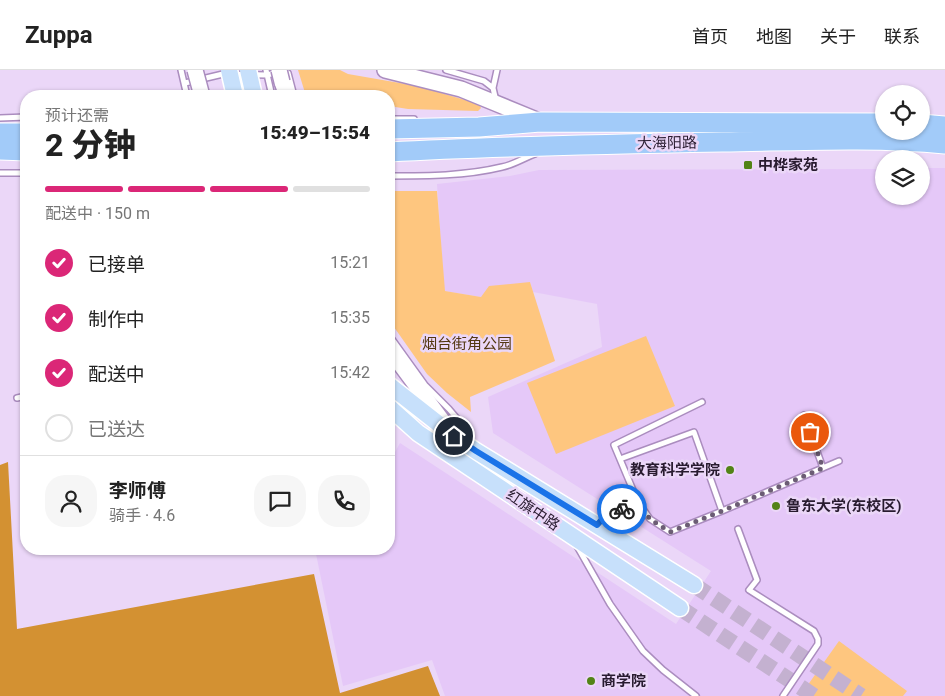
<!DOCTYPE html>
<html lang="zh">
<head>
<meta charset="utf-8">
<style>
  body { margin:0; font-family:Roboto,"Noto Sans SC",sans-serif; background:#f6f6f6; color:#222; height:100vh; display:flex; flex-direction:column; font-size:19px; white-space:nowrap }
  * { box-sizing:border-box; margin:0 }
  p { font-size:16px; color:#767676 }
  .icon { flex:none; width:28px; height:28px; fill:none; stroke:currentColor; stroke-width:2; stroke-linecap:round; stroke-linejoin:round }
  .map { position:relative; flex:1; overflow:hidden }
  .panel { position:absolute; left:20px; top:20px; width:375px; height:465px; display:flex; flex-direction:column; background:#fff; border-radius:20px; box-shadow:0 1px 4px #0004 }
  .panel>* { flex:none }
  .tools { position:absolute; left:875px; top:15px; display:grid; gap:10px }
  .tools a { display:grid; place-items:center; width:55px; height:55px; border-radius:50%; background:#fff; box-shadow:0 1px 4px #0004; font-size:25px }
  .pin { position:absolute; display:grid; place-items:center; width:42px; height:42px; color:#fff; margin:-21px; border:2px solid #fff; border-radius:50%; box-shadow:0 1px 5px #0007 }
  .courier { position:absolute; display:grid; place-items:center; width:50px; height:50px; margin:-25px; border:4px solid #1a73e8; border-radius:50%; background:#fff; color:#222; box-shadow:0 1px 6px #0007 }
  .headline em { font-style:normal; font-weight:800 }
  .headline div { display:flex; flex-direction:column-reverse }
  .headline { display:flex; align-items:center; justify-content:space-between; height:85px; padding:0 25px }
  h1 { font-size:32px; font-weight:800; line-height:38px }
  .bar { display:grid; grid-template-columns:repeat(4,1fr); gap:8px 5px; align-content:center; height:60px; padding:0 25px }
  .bar i { height:6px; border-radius:4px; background:#e0e0e0 }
  .bar .selected { background:#db2777 }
  .bar p { grid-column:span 4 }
  .line { display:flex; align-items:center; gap:12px; padding:0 25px; border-top:1px solid #e0e0e0 }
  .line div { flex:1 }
  .round { display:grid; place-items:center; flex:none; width:52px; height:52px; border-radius:20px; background:#f6f6f6 }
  ol { padding:0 25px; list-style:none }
  li { display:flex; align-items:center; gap:15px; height:55px }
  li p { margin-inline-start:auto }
  li .icon { padding:5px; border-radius:50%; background:#db2777; color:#fff; stroke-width:4 }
  li:last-child { color:#767676 }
  li i { width:28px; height:28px; border:2px solid #e0e0e0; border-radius:50% }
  header { display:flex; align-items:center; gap:30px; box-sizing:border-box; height:70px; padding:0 25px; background:#fff; border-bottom:1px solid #e0e0e0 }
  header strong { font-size:24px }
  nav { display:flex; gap:28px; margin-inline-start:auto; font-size:18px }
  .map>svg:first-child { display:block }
  .built { fill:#e5c8f8 }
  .green { fill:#fec67f }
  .forest { fill:#d39132 }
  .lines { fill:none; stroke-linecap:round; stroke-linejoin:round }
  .primary-tunnel { stroke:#c4b1d0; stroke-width:16; stroke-dasharray:16 8; stroke-linecap:butt }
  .lane-casing { stroke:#ab8dbf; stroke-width:8 }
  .secondary-casing { stroke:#ab8dbf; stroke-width:18 }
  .primary-casing { stroke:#fff; stroke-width:19 }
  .highway-casing { stroke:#fff; stroke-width:21 }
  .lane { stroke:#fff; stroke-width:5 }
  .secondary { stroke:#fff; stroke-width:15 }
  .primary { stroke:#c7e0fb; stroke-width:16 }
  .highway { stroke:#a2cbf9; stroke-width:19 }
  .secondary-bridge-casing { stroke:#ab8dbf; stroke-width:18; stroke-linecap:butt }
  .primary-bridge-casing { stroke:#fff; stroke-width:19; stroke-linecap:butt }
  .secondary-bridge { stroke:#fff; stroke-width:15 }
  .primary-bridge { stroke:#c7e0fb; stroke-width:16 }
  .done { stroke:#6c5d75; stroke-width:5; stroke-dasharray:0 9 }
  .route { stroke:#1a73e8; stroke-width:6 }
  .poi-dot { fill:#528316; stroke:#ebd7f8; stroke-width:2 }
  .labels { text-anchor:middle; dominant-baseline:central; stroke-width:5; stroke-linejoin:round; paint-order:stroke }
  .street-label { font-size:15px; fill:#281b2f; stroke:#ebd7f8 }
  .poi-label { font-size:15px; font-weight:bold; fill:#281b2f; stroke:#ebd7f8; text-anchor:start }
  .park-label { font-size:15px; fill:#533711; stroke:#ebd7f8 }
</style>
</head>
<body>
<header>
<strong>Zuppa</strong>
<nav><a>首页</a><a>地图</a><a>关于</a><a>联系</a></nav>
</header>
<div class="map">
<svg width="945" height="626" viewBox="0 0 945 626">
  <rect width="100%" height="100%" fill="#ebd7f8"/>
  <path class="built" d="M921 98H945V626H445L432 590 343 616 315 479H389V393L400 373 676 554 711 501 493 363 488 327 602 277 597 234 533 222 530 212 481 227 444 221 437 114 510 106 539 100 884 99V126H921Z"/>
  <path class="green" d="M298 0H340L348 4 417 16 479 34 481 38 478 41 408 39 389 36V26H306Z
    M389 121H437L445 221 481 227 489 216 530 212 555 291 470 327 471 342 447 323 427 304 389 250Z
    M646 266 675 336 556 384 527 313Z
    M839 571 907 621 903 626H800Z"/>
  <path class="forest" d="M8 392 17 559 314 504 340 623 428 596 440 626H0V395Z"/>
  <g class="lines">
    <path class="primary-tunnel" d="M694 515 861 626
      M680 538 814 626"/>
    <g class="lane-casing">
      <path id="lane" d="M181 0 187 26
        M266 0 272 26
        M446 0 484 11 493 18 496 31
        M185 13 223 4 267 5 284 1 288 3 294 26
        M493 18 497 0
        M0 48 26 47
        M389 49H414
        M0 103H26
        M389 106C427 106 465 106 502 97 513 95 524 88 535 84
        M389 265 425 315 449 339 460 352 470 370
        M17 328 26 326
        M804 345 823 398
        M620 389 694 362 722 441
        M638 432 650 449 670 462 722 441 839 391
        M599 453 605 446 638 432 614 375 702 332
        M738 459 757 510 749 520 814 561 818 569V574L783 626
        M577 476 610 534 643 581 663 600 696 626"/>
    </g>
    <g class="secondary-casing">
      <path id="secondary" d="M385 0 461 19 539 51
        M282 12 287 26
        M389 279 447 357"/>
    </g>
    <g class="primary-casing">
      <path id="primary" d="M389 315 454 366 476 381 694 515
        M389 337 418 363 680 538"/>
    </g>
    <g class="highway-casing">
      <path id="highway" d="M921 54 945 56
        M389 59 479 57 540 52 884 53
        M0 63H26
        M0 80 26 81
        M389 82C500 76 611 74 722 72 796 71 871 67 945 74"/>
    </g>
    <use href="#lane" class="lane"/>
    <use href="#secondary" class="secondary"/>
    <use href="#primary" class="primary"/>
    <use href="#highway" class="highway"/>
    <g class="secondary-bridge-casing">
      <path id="secondary-bridge" d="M195 0 202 26
        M279 0 282 12"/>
    </g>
    <g class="primary-bridge-casing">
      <path id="primary-bridge" d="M229 0 235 26
        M248 0 254 26"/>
    </g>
    <use href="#secondary-bridge" class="secondary-bridge"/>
    <use href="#primary-bridge" class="primary-bridge"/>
  </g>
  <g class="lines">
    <path class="done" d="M622 439 638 432 650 449 670 462 722 441 823 398 810 362"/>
    <path class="route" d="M454 366 476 381 597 455 605 446 622 439"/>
  </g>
  <g class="poi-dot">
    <rect x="743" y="90" width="10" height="10" rx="2.5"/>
    <circle cx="730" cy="400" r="5"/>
    <circle cx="776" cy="436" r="5"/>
    <circle cx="591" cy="611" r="5"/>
  </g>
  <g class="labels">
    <g class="street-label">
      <text transform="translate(667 73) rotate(-1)">大海阳路</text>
      <text transform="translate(533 440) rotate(34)">红旗中路</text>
    </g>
    <g class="poi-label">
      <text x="758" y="95">中桦家苑</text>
      <text x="720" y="400" text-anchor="end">教育科学学院</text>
      <text x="786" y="436">鲁东大学(东校区)</text>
      <text x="601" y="611">商学院</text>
    </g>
    <g class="park-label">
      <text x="467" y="274">烟台街角公园</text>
    </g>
  </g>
</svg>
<div class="tools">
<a><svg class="icon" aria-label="locate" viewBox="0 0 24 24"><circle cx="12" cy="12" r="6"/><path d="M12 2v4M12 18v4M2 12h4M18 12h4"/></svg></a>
<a><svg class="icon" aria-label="layers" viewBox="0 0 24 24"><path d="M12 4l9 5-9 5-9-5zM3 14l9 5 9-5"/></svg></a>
</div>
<div class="pin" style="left:810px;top:362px;background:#ea580c"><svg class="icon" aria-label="bag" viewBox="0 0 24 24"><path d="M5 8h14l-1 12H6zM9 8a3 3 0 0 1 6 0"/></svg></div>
<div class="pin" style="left:454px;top:366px;background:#1f2937"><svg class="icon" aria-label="home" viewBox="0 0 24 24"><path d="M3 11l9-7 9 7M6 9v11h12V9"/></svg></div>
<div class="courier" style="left:622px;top:439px"><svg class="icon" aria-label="bike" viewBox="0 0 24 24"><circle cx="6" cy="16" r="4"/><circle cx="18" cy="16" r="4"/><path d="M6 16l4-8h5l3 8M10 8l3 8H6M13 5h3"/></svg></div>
<section class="panel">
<div class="headline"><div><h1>2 分钟</h1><p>预计还需</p></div><em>15:49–15:54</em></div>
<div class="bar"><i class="selected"></i><i class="selected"></i><i class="selected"></i><i></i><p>配送中 · 150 m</p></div>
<ol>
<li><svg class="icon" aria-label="check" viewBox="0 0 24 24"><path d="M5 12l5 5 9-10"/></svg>已接单<p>15:21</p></li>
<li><svg class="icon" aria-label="check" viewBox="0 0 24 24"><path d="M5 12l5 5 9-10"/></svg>制作中<p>15:35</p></li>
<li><svg class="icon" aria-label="check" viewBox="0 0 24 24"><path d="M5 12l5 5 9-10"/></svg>配送中<p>15:42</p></li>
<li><i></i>已送达</li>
</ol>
<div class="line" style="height:90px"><a class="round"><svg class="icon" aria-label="person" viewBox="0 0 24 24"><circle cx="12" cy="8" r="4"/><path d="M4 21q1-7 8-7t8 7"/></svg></a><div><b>李师傅</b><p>骑手 · 4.6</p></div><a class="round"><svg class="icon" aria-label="chat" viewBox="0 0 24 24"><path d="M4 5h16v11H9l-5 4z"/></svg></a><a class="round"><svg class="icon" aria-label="phone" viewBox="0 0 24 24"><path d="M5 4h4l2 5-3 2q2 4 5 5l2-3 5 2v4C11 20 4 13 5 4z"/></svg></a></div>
</section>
</div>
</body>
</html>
